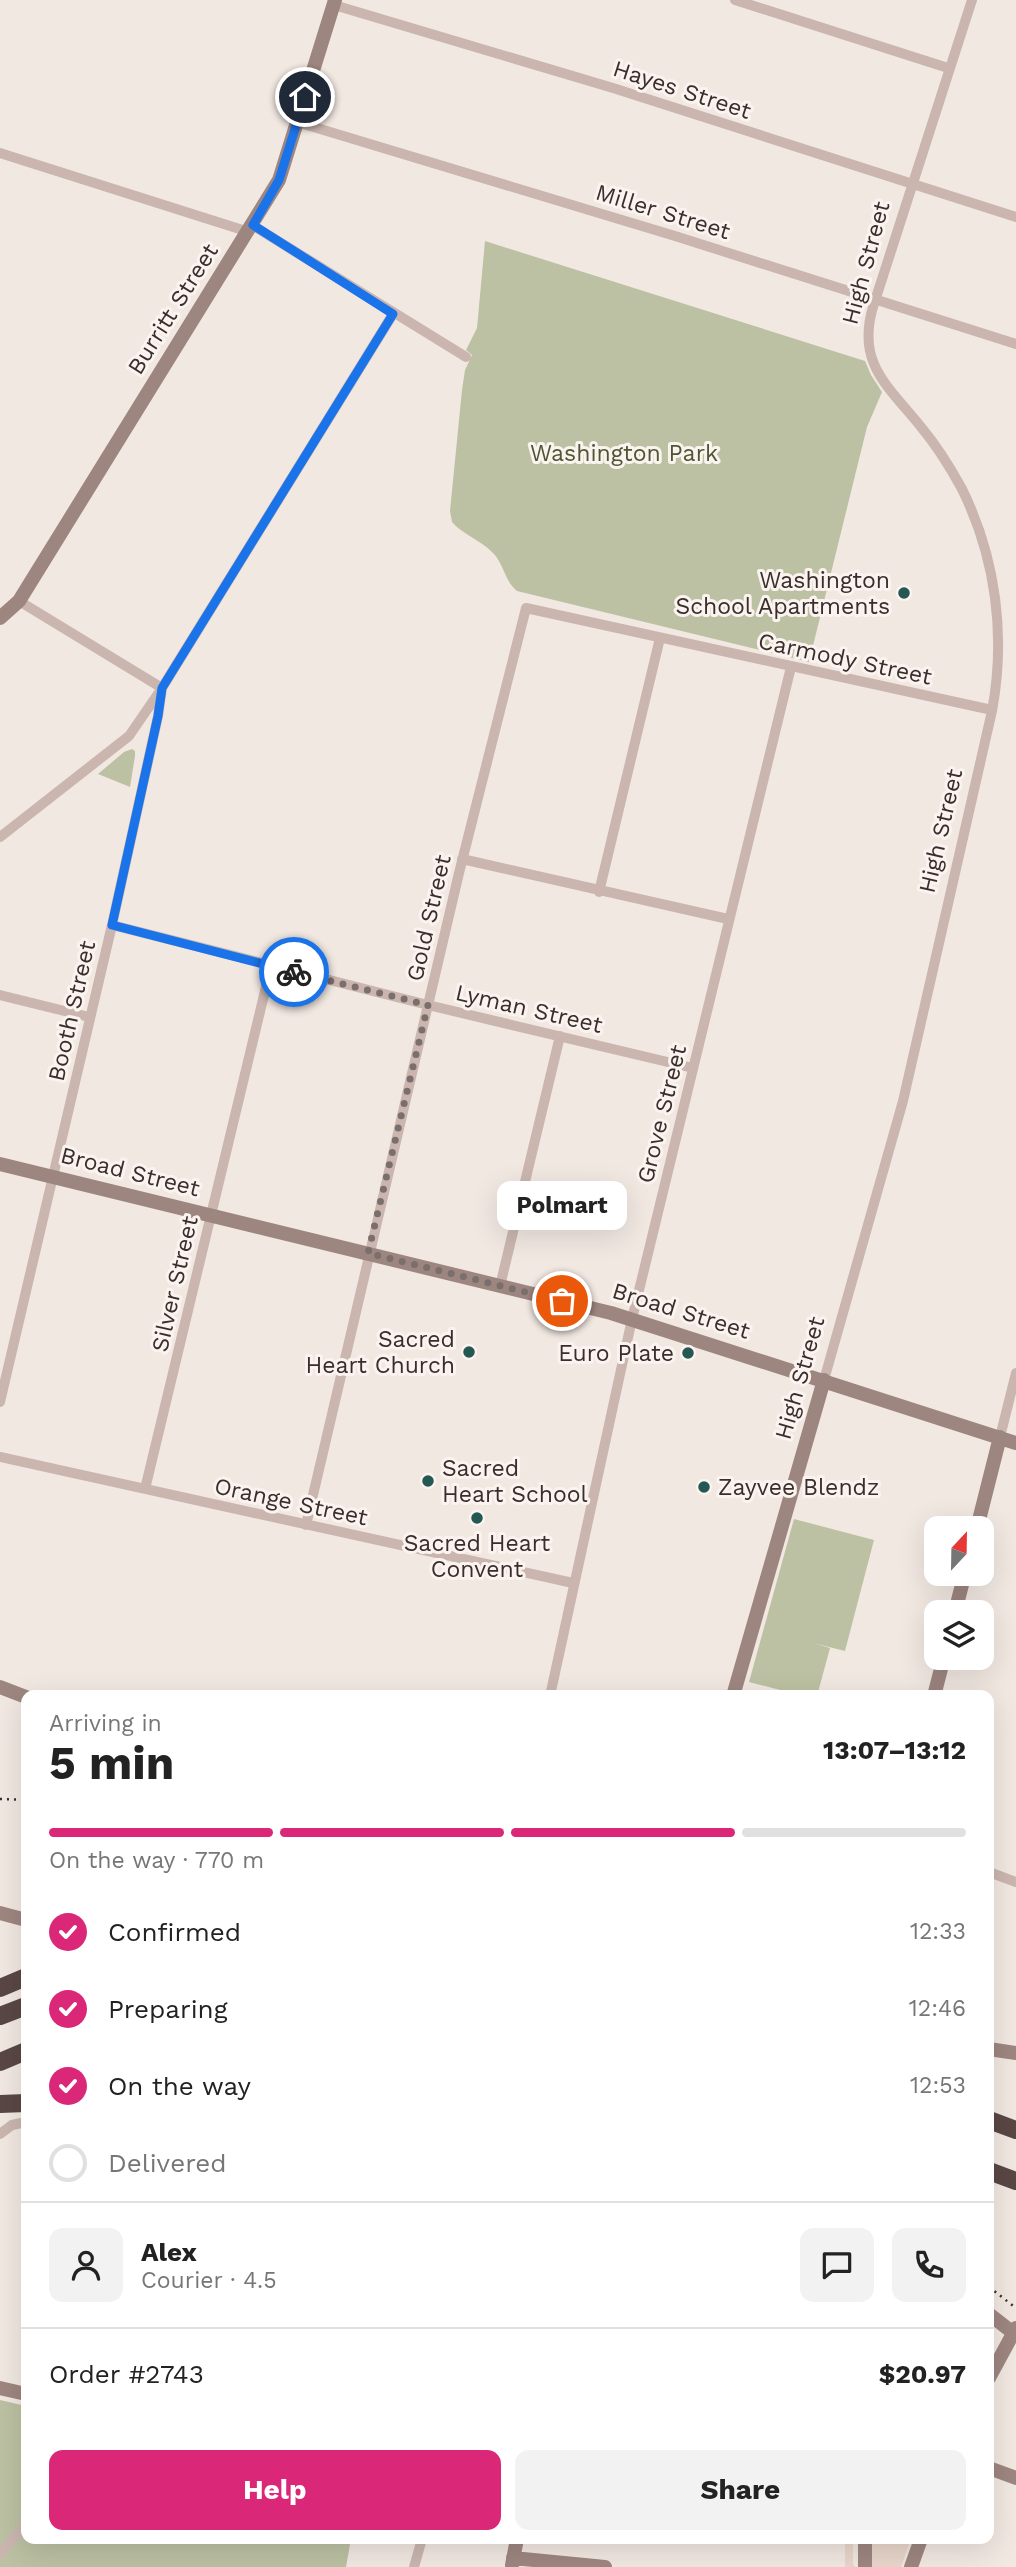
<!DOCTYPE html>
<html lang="en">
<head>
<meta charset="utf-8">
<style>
  body { margin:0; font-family:"Work Sans",sans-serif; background:#f2f2f2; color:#222; height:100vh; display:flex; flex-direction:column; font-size:26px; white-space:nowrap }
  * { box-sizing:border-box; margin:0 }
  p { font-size:23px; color:#767676 }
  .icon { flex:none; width:38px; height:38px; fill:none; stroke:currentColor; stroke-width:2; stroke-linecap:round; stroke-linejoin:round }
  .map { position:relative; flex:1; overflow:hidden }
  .details { position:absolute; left:21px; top:1690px; width:973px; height:854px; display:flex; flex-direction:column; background:#fff; border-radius:14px; box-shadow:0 7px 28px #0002 }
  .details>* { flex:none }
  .needle { width:46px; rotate:22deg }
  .buttons { position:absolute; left:924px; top:1516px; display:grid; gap:14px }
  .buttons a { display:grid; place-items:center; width:70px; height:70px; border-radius:14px; background:#fff; box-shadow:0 7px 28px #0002; font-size:35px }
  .pin { position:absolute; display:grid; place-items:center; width:60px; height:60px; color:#fff; margin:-30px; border:4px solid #fff; border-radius:50%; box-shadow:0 2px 7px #0007 }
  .courier { position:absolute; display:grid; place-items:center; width:70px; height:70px; margin:-35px; border:5px solid #1a73e8; border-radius:50%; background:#fff; color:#222; box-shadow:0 2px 9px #0007 }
  .bubble { position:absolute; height:49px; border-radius:14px; background:#fff; box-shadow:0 7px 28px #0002; font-size:23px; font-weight:700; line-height:49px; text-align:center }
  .overview em { font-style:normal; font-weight:700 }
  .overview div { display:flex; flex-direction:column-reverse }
  .overview { display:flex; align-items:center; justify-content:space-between; height:119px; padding:0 28px }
  h1 { font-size:46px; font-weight:700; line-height:52px }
  .bar { display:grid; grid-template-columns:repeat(4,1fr); gap:10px 7px; align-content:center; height:84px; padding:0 28px }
  .bar i { height:9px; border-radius:5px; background:#e0e0e0 }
  .bar .on { background:#db2777 }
  .bar p { grid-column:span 4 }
  .line { display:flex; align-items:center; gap:18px; padding:0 28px; border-top:2px solid #e0e0e0 }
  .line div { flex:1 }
  .round { display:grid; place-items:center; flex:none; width:74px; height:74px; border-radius:14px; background:#f2f2f2 }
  ol { padding:0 28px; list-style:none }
  li { display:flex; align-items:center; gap:21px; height:77px }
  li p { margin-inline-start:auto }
  li .icon { padding:7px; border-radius:50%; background:#db2777; color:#fff; stroke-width:4 }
  li:last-child { color:#767676 }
  li i { width:38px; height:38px; border:4px solid #e0e0e0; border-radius:50% }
  .primary-button { display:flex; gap:14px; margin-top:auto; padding:14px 28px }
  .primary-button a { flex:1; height:80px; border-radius:14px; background:#db2777; color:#fff; font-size:28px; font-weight:700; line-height:80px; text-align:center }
  .primary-button a+a { background:#f2f2f2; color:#222 }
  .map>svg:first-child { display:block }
  .green { fill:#bcc1a3 }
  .plaza { fill:#e9d6cb }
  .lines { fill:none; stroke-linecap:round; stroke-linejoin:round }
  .street { stroke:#cab6af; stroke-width:10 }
  .secondary { stroke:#9e8680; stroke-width:14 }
  .highway { stroke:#594744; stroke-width:18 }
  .rail { stroke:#392e2c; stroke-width:2.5; stroke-dasharray:2 5; stroke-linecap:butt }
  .done { stroke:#7a6f6c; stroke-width:7; stroke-dasharray:0 12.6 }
  .route { stroke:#1a73e8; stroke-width:9 }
  .poi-dot { fill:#255853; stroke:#faf3ef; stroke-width:2.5 }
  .labels { text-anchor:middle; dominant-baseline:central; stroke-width:6; stroke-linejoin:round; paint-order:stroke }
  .street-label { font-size:23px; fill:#392e2c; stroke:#faf3ef }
  .park-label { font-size:23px; fill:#4f5632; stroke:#faf3ef }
  .poi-label { font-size:23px; fill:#392e2c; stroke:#faf3ef; text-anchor:end }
</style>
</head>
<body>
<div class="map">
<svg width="1016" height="2567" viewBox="0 0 1016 2567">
  <rect width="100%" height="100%" fill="#f2e8e2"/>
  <path class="green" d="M485 241 865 361 871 375 882 392 867 427 809 662 517 591C505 582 504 564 493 553 481 540 463 535 452 522L450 511 462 390 465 370 472 355 466 350 477 328Z
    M132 749 135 751V756L130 787 98 774 124 752Z
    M794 1519 874 1540 845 1651 813 1643 830 1648 817 1696H803L749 1682Z
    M0 2400 26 2406V2539H351L346 2567H0Z"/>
  <path class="plaza" d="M845 2539H853V2564L855 2567H845Z
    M869 2539H911L901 2567H869Z"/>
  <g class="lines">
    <path class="street" d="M735 0 948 68
      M334 5 613 88 1016 217
      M297 122 675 236 1016 344
      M0 153 249 232
      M252 225 466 357
      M0 837 129 736 162 688 19 601
      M462 859 728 919
      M599 892 660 638
      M112 925 428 1005 693 1068
      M0 995 89 1017
      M500 1286 560 1036
      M824 1380 903 1101 992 711C1006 636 996 558 962 489 950 467 937 446 921 427 889 387 856 364 873 307L972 0
      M0 1402 112 925 158 716 162 688 393 314
      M1000 1437 1016 1373
      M0 1457 573 1583
      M145 1489 271 966
      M306 1525 459 873 526 608 992 710
      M550 1696 632 1319 791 667
      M989 1872 1016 1882
      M0 2134 12 2125 26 2122
      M0 2553 26 2525
      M414 2567 422 2539"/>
    <path class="secondary" d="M0 618 19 601 279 180 335 0
      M0 1164 611 1313 1016 1443
      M977 1528 1000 1437
      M955 1612 965 1573
      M0 1687 26 1697
      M733 1696 824 1380
      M934 1696 944 1657
      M0 1913 26 1920
      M989 2049 1016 2053
      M989 2314 1016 2335
      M989 2378 1016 2328
      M0 2388 26 2394
      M989 2468 1016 2478
      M513 2558 605 2567
      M512 2565 517 2539
      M865 2567V2539
      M911 2567 921 2539"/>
    <path class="highway" d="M0 1988 26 1977
      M0 2016 26 2006
      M0 2062 26 2051
      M0 2104 26 2103
      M989 2120 1016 2130
      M989 2171 1016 2181"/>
    <path class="rail" d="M0 1799 26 1800
      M989 2287 1016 2308"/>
  </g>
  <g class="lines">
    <path class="done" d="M294 972 428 1005 368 1253 562 1301"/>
    <path class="route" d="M294 972 112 925 158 716 162 688 393 314 253 225 279 180 305 97"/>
  </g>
  <g class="poi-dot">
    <circle cx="904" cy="593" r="7"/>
    <circle cx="469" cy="1352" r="7"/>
    <circle cx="688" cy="1353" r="7"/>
    <circle cx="428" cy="1481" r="7"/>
    <circle cx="704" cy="1487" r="7"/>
    <circle cx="477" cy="1518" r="7"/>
  </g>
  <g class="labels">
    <g class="street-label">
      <text transform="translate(682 90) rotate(18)">Hayes Street</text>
      <text transform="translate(663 212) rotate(17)">Miller Street</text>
      <text transform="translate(866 263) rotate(-75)">High Street</text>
      <text transform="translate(173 309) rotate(-58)">Burritt Street</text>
      <text transform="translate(845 659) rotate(12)">Carmody Street</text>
      <text transform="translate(941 831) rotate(-77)">High Street</text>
      <text transform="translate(429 918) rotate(-77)">Gold Street</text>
      <text transform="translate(529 1009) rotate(13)">Lyman Street</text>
      <text transform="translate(72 1011) rotate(-77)">Booth Street</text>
      <text transform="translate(662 1114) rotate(-76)">Grove Street</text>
      <text transform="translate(130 1172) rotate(14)">Broad Street</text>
      <text transform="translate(175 1284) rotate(-77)">Silver Street</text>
      <text transform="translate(681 1311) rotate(17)">Broad Street</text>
      <text transform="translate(800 1378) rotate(-74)">High Street</text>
      <text transform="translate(291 1502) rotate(12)">Orange Street</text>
    </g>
    <g class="park-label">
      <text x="624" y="453">Washington Park</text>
    </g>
    <g class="poi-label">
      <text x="890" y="580">Washington<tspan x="890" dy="26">School Apartments</tspan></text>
      <text x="455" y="1339">Sacred<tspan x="455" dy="26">Heart Church</tspan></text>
      <text x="674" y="1353">Euro Plate</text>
      <text x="442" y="1468" text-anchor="start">Sacred<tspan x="442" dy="26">Heart School</tspan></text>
      <text x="718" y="1487" text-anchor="start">Zayvee Blendz</text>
      <text x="477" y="1543" text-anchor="middle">Sacred Heart<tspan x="477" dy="26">Convent</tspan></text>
    </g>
  </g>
</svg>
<div class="buttons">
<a><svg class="needle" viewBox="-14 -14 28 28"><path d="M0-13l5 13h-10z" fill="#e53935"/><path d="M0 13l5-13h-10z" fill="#767676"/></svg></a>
<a><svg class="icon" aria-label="layers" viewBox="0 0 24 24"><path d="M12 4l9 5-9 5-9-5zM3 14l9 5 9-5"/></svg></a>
</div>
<div class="pin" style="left:562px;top:1301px;background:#ea580c"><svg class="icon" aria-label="bag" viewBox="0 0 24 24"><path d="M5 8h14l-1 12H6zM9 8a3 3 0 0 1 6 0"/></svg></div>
<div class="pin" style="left:305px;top:97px;background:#1f2937"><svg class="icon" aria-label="home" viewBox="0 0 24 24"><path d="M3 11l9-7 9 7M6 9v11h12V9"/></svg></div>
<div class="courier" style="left:294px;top:972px"><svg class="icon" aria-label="bike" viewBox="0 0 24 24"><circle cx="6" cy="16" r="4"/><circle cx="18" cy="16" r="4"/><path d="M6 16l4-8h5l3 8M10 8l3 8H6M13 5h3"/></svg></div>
<div class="bubble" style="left:497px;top:1181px;width:130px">Polmart</div>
<section class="details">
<div class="overview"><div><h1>5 min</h1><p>Arriving in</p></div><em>13:07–13:12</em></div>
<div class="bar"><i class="on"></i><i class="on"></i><i class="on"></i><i></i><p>On the way · 770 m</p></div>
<ol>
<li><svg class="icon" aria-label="check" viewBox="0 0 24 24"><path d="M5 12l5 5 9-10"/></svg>Confirmed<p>12:33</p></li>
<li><svg class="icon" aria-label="check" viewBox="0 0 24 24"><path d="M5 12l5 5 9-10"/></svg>Preparing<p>12:46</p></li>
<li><svg class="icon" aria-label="check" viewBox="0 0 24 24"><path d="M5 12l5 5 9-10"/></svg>On the way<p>12:53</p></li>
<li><i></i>Delivered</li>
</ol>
<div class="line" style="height:126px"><a class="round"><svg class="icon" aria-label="person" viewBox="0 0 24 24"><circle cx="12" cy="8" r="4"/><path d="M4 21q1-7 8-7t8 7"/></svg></a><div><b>Alex</b><p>Courier · 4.5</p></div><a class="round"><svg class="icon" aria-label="chat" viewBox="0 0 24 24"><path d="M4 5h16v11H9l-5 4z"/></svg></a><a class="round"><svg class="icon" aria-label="phone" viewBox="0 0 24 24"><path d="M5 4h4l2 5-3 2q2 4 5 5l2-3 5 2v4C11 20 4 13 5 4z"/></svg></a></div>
<div class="line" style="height:91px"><div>Order #2743</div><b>$20.97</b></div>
<div class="primary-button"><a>Help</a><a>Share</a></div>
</section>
</div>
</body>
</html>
